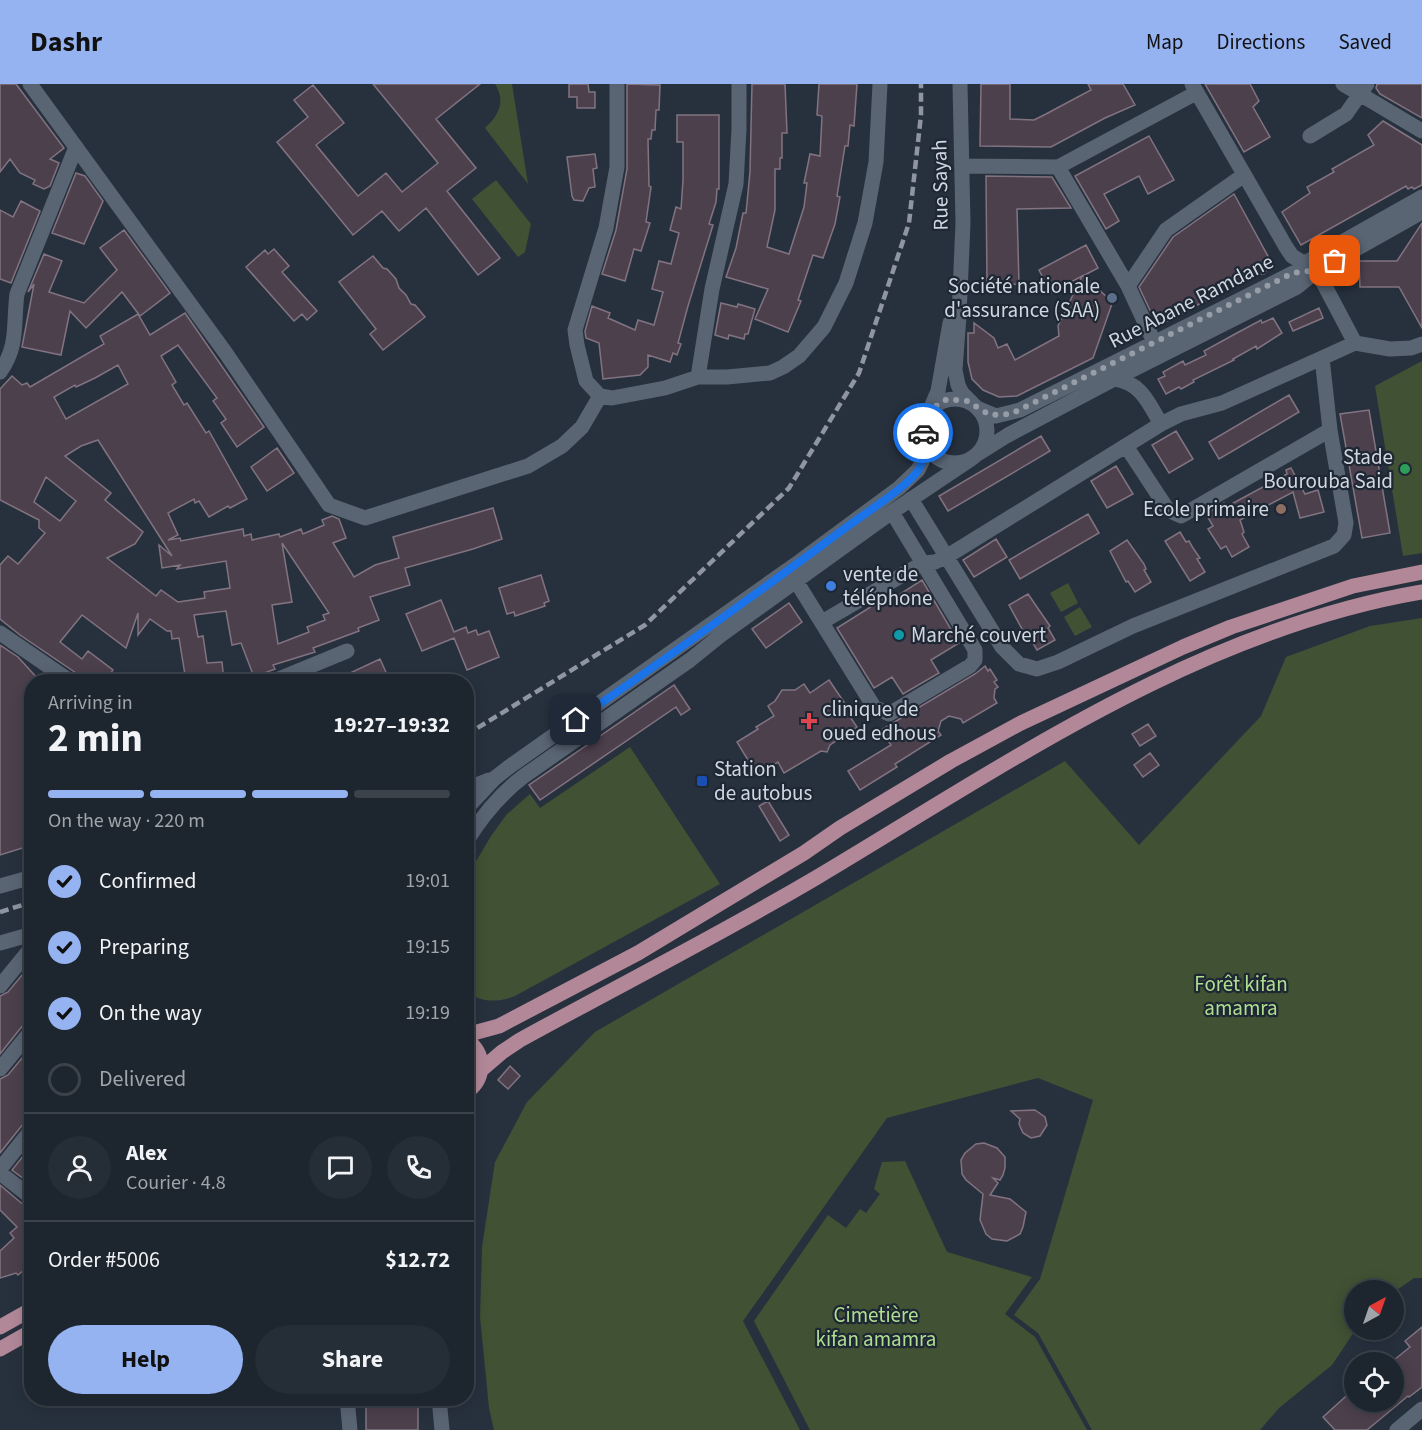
<!DOCTYPE html>
<html lang="en">
<head>
<meta charset="utf-8">
<style>
  body { margin:0; font-family:"Source Sans 3",sans-serif; background:#252d36; color:#f1f3f6; height:100vh; display:flex; flex-direction:column; font-size:22px; white-space:nowrap }
  * { box-sizing:border-box; margin:0 }
  p { font-size:20px; color:#a0a5aa }
  .icon { flex:none; width:33px; height:33px; fill:none; stroke:currentColor; stroke-width:2; stroke-linecap:round; stroke-linejoin:round }
  .map { position:relative; flex:1; overflow:hidden }
  .sheet { position:absolute; left:24px; top:590px; width:450px; height:732px; display:flex; flex-direction:column; background:#1d252e; border-radius:24px; box-shadow:0 3px 15px #0003,0 0 0 2px #3b424a }
  .sheet>* { flex:none }
  .needle { width:39px; rotate:40deg }
  .controls { position:absolute; left:1344px; top:1196px; display:grid; gap:12px }
  .controls a { display:grid; place-items:center; width:60px; height:60px; border-radius:50%; background:#1d252e; box-shadow:0 3px 15px #0003,0 0 0 2px #3b424a; font-size:30px }
  .pin { position:absolute; display:grid; place-items:center; width:51px; height:51px; color:#fff; margin:-26px; border-radius:12px; box-shadow:0 3px 9px #0006 }
  .courier { position:absolute; display:grid; place-items:center; width:60px; height:60px; margin:-30px; border:4px solid #1a73e8; border-radius:50%; background:#fff; color:#222; box-shadow:0 2px 8px #0007 }
  .summary em { font-style:normal; font-weight:700 }
  .summary div { display:flex; flex-direction:column-reverse }
  .summary { display:flex; align-items:center; justify-content:space-between; height:102px; padding:0 24px }
  h1 { font-size:39px; font-weight:700; line-height:45px }
  .bar { display:grid; grid-template-columns:repeat(4,1fr); gap:9px 6px; align-content:center; height:72px; padding:0 24px }
  .bar i { height:8px; border-radius:4px; background:#3b424a }
  .bar .current { background:#95b2f1 }
  .bar p { grid-column:span 4 }
  .line { display:flex; align-items:center; gap:15px; padding:0 24px; border-top:2px solid #3b424a }
  .line div { flex:1 }
  .round { display:grid; place-items:center; flex:none; width:63px; height:63px; border-radius:32px; background:#252d36 }
  ol { padding:0 24px; list-style:none }
  li { display:flex; align-items:center; gap:18px; height:66px }
  li p { margin-inline-start:auto }
  li .icon { padding:6px; border-radius:50%; background:#95b2f1; color:#111; stroke-width:4 }
  li:last-child { color:#a0a5aa }
  li i { width:33px; height:33px; border:3px solid #3b424a; border-radius:50% }
  .primary-button { display:flex; gap:12px; margin-top:auto; padding:12px 24px }
  .primary-button a { flex:1; height:69px; border-radius:36px; background:#95b2f1; color:#111; font-size:24px; font-weight:700; line-height:69px; text-align:center }
  .primary-button a+a { background:#252d36; color:#f1f3f6 }
  header { display:flex; align-items:center; gap:36px; box-sizing:border-box; height:84px; padding:0 30px; background:#95b2f1; color:#111 }
  header strong { font-size:28px }
  nav { display:flex; gap:33px; margin-inline-start:auto; font-size:21px }
  .map>svg:first-child { display:block }
  .green { fill:#405134 }
  .building { fill:#4d404d; stroke:#827381; stroke-width:1.5; fill-rule:evenodd }
  .lines { fill:none; stroke-linecap:round; stroke-linejoin:round }
  .minor { stroke:#5a6574; stroke-width:15 }
  .major { stroke:#b28899; stroke-width:15 }
  .rail { stroke:#8f96a1; stroke-width:4.5; stroke-dasharray:9 4.5; stroke-linecap:butt }
  .done { stroke:#969da7; stroke-width:6; stroke-dasharray:0 10.8 }
  .route { stroke:#1a73e8; stroke-width:8 }
  .service-dot { fill:#5c6f8a; stroke:#1e2734; stroke-width:2 }
  .leisure-dot { fill:#2e9e5b; stroke:#1e2734; stroke-width:2 }
  .education-dot { fill:#8d6e63; stroke:#1e2734; stroke-width:2 }
  .shop-dot { fill:#3f7fe0; stroke:#1e2734; stroke-width:2 }
  .culture-dot { fill:#0f9aa8; stroke:#1e2734; stroke-width:2 }
  .health-dot { fill:#e0444e; stroke:#1e2734; stroke-width:2 }
  .transit-dot { fill:#1a4fb4; stroke:#1e2734; stroke-width:2 }
  .labels { text-anchor:middle; dominant-baseline:central; stroke-width:4.5; stroke-linejoin:round; paint-order:stroke }
  .street-label { font-size:21px; fill:#d1d7e0; stroke:#1e2734 }
  .poi-label { font-size:21px; fill:#d1d7e0; stroke:#1e2734; text-anchor:start }
  .park-label { font-size:21px; fill:#afde8e; stroke:#1e2734 }
</style>
</head>
<body>
<header>
<strong>Dashr</strong>
<nav><a>Map</a><a>Directions</a><a>Saved</a></nav>
</header>
<div class="map">
<svg width="1422" height="1346" viewBox="0 0 1422 1346">
  <rect width="100%" height="100%" fill="#27313e"/>
  <path class="green" d="M495 0H512L528 100 485 44C499 31 506 17 495 0Z
    M496 96 531 140 525 168 518 173 472 115Z
    M1422 277V469L1403 472 1375 302Z
    M1068 499 1078 519 1061 528 1050 509Z
    M1080 523 1092 543 1075 552 1064 533Z
    M1422 534V1194H1414L1394 1208V1206H1354L1356 1245 1332 1281 1279 1324 1260 1346H1092L1038 1249 1014 1231 1040 1195 1093 1016 1038 994 887 1034 743 1237 800 1346H494L489 1324 480 1233 482 1163 495 1078 527 1018 595 948 1065 677 1139 761 1261 632 1286 573 1370 542Z
    M630 663 720 800 515 912C498 918 481 920 466 906L467 800 475 779 491 752 507 730 530 710 540 724Z
    M905 1077 947 1168 1032 1193 1005 1230 1035 1253 1087 1346H810L754 1237 828 1131 846 1144 860 1125 866 1129 880 1110 874 1105 882 1078Z"/>
  <path class="building" d="M0 0H16L64 64 50 75 59 79 50 102 44 105 33 100 35 96 20 89 10 75 0 88Z
    M373 0H480L436 35 476 84 447 107 500 174 478 191 426 124 399 147 382 127 353 151 277 58 308 33 294 16 313 1 344 39 316 61 358 112 386 89 402 108 438 79Z
    M569 0H588L589 8H595V24H577V13H569Z
    M627 0 660 1 659 26H656L655 46H652L651 55H648L649 102 651 103 646 138 650 139 641 167 634 165 625 197 602 190 616 146 627 85Z
    M752 0H785L787 49H782V74H780V85H775V126L767 163 789 170 804 123 807 99H804L810 70 820 72 822 32 817 31 819 0H857L854 42 850 41 848 62H845L837 112 840 113 835 140 823 174 813 171 798 216 801 217 788 248 755 235 768 205 726 193 736 164 743 129H746L750 88Z
    M981 0H1010V35L1034 36 1046 30 1091 6 1088 0H1123L1135 21 1105 34 1051 63 980 62Z
    M1205 0H1250L1259 17 1253 23 1270 53 1244 68Z
    M1377 0H1422V34L1380 10 1376 4Z
    M677 31H719V105H717L716 118 709 140 713 141 688 222 678 259 681 260 677 271 673 269 670 278 648 271V283L640 291 603 295 599 259 586 254 585 247 592 222 610 229 608 234 635 246 638 236 654 241 663 208 652 205 659 177 671 180 679 149 670 146 676 123 681 125 683 96V58H677Z
    M1383 37 1422 61V101L1414 105 1412 103 1408 105 1406 102 1301 161 1282 128 1310 109 1307 103 1334 88 1332 85 1374 61 1368 51Z
    M1149 52 1174 96 1148 110 1139 92 1104 110 1119 137 1106 145 1075 92Z
    M595 70 597 84 593 85 595 103 589 104 583 117 574 116 572 112 567 73Z
    M76 89 85 92 103 117 84 160 52 149Z
    M986 92 1052 93 1071 124 1017 125 1019 200 987 201Z
    M1234 110 1269 174 1268 185 1264 190 1251 191 1176 233 1159 241 1158 238 1156 239 1139 203 1173 153Z
    M21 117 40 127 11 199 0 195V126L13 133Z
    M1422 139V244L1399 203H1360L1359 177H1397Z
    M124 146 170 209 140 232 122 208 86 244 70 227 61 271 22 263 34 200 28 208 44 170 62 177 49 208 84 219 117 186 100 164Z
    M1086 161 1098 184 1083 192 1106 212 1114 214 1093 274 1017 312 999 313 983 306 972 295 968 278V249H974V239L994 254 998 264 1007 260 1015 276 1059 252 1058 242 1082 192 1051 209 1039 186Z
    M274 165 289 182 282 188 317 227 307 236 302 230 294 237 246 183 265 166 268 170Z
    M373 172 383 184 387 185 396 195 399 204 406 211 411 220 415 221 425 233 383 266 370 250 376 245 339 198Z
    M721 219 737 223 738 220 755 225 748 250H745L744 255 729 251 728 255 715 251Z
    M1319 224 1323 234 1293 247 1289 238Z
    M185 229 264 343 237 363 221 339 226 335 213 317 217 314 178 261 161 272 176 298 172 301 184 321 187 319 206 349 209 347 247 415 230 424 228 422 209 433 199 417 195 419 194 415 168 429 178 451 168 456 180 454 181 457 243 445 244 452 251 450 252 456 279 450 280 453 301 445 303 450 324 441 322 436 332 432 339 435 346 454 333 459 354 493 375 481 399 474 393 453 493 424 502 455 473 465 405 484 410 501 370 513 379 536 358 544 359 547 313 564 315 568 273 581 275 585 254 593 241 559 232 561 226 527 194 531 198 553 203 552 207 579 222 578 224 597H186L179 554 172 555 171 547H167L150 535 138 551V529L126 564 82 531 60 558 82 575 88 567 113 586 105 597H84L76 589 20 551 0 535V481L8 472 18 480 45 449 39 444V436L0 416V305L12 292 22 301 27 299 30 303 104 260 100 252 138 230 150 251ZM118 281 128 300 66 335 54 313 75 301 76 303 95 294ZM98 356 172 472 159 461 162 484 180 481 177 485 226 477 230 504 204 508 205 514 178 518 161 506 156 512 107 474 135 460 143 448 105 416 111 409 65 372 81 362ZM46 393 76 417 60 437 34 418ZM282 459 329 529 323 531 325 536 307 543 309 548 278 560 272 521 292 518Z
    M1273 234 1282 249 1257 265 1256 262 1233 275 1234 276 1193 296 1194 298 1181 305 1179 303 1166 310 1158 295 1165 292 1163 288 1183 277 1185 281 1206 271 1204 267 1235 250 1261 236 1262 239Z
    M1289 311 1299 328 1219 375 1209 358Z
    M1369 326 1390 449 1362 454 1340 330Z
    M1176 347 1193 375 1169 389 1152 361Z
    M1041 352 1050 367 948 427 939 412Z
    M277 364 294 389 267 407 251 383Z
    M1116 382 1133 410 1107 424 1091 397Z
    M1291 384 1305 410 1318 406 1324 428 1300 434 1293 408 1240 436 1244 448 1242 450 1249 463 1232 473 1226 462 1221 465 1208 445 1213 442 1206 430 1224 419 1226 423 1287 390 1286 386Z
    M1088 430 1099 449 1020 495 1009 476Z
    M1180 448 1186 458 1189 457 1193 464 1200 474 1197 475 1205 488 1190 497 1165 457Z
    M996 455 1007 473 974 493 963 476Z
    M1127 456 1144 480 1146 485 1144 486 1151 498 1135 508 1128 497 1126 498 1110 467Z
    M541 491 549 517 544 519 545 522 515 532 514 528 507 530 499 504Z
    M922 496 959 559 931 576 939 589 903 610 892 593 874 604 837 544 888 512 891 516Z
    M1028 510 1050 542 1048 544 1055 556 1037 566 1030 554 1028 556 1009 521Z
    M441 516 454 548 466 543 468 549 476 546 478 551 489 547 499 573 467 586 454 554 422 567 406 530Z
    M789 519 802 538 766 564 752 545Z
    M0 561 18 573 39 596 43 590 53 597H32V761L0 771Z
    M380 575 390 597H333Z
    M985 582 988 587 990 585 997 596 994 598 998 603 995 605 994 614 997 619 963 639 961 635 949 632 941 637 938 647 941 651 895 680 897 683 860 706 848 687 891 661 881 646 975 590Z
    M829 596 850 627 848 630 857 643 830 661 827 668 821 667 784 689 778 678 757 691 737 658 758 645 756 643 774 632 768 622 775 617 782 606H795L804 600 810 609Z
    M674 601 690 625 681 631 676 623 540 716 529 701Z
    M1148 640 1156 652 1140 662 1132 650Z
    M1150 669 1159 681 1143 693 1134 681Z
    M768 717 789 751 780 757 759 722Z
    M32 879V937L24 940 0 970V912L8 908Z
    M32 962V1036L24 1039 0 1069V995L8 991Z
    M510 982 520 992 508 1005 498 996Z
    M1035 1026 1045 1033 1047 1041 1040 1052 1031 1054 1023 1049 1019 1040 1020 1035 1011 1027Z
    M984 1059 997 1064 1005 1073V1084L1003 1091 1000 1096 993 1094 998 1099 990 1111 1010 1115 1026 1128 1023 1143 1020 1150 1007 1157 992 1155 986 1150 980 1136 983 1110 966 1096 962 1090 961 1076 965 1069 976 1060Z
    M32 1061V1086L24 1095 12 1086Z
    M0 1101 32 1128V1179L18 1191 16 1189 0 1194V1167L14 1154 10 1149 17 1143 0 1126Z
    M1422 1243V1303L1409 1313 1408 1312 1367 1346H1335L1323 1333 1354 1305V1317H1394V1276L1410 1263 1405 1257Z
    M366 1314H418V1346H366Z"/>
  <g class="lines">
    <path class="minor" d="M30 0 225 268 329 421 365 434 528 382 562 362 582 343 600 312
      M617 0V83L606 144 575 246 577 261 586 297 600 312 612 314 665 304 698 293H727L770 289 783 283 799 272 824 243 846 199 865 139 876 78 880 0
      M960 0 963 139 959 232 955 286 958 301 962 309 973 320
      M1192 0 1286 163 1292 172 1317 187
      M1343 0 1422 47
      M1310 52 1346 30 1367 0
      M962 82 1058 83 1196 9
      M1058 83 1128 202 1154 258
      M1303 180 1422 113
      M1317 187 1355 259
      M1128 202 1166 146 1244 91
      M0 288C19 262 13 239 17 210L76 63
      M698 293 712 205 736 100 739 45V0
      M1114 295C1141 298 1149 320 1161 340
      M923 347a32 32 0 1 1 64 0a32 32 0 1 1-64 0Z
      M979 325 996 332 1020 326 1293 189 1317 187 1422 128
      M930 326 938 307 950 239
      M1126 362 1168 426 1181 432 1330 346
      M976 371 1008 351 1114 295 1297 203 1317 187
      M911 415 1002 563 1019 580 1037 585 1058 578 1133 542 1334 462 1344 451 1346 439 1330 346 1322 274 1355 259 1390 265 1411 264 1422 260
      M796 497 874 623 889 630 970 582 975 576V566L892 428
      M822 538 923 479 935 478 946 473 1161 340 1181 330 1222 319 1322 274
      M0 549 70 597
      M274 597 347 567
      M466 705 489 696
      M466 725 495 694 509 683 796 480 899 404 918 386 922 378 924 357
      M466 758C482 732 500 710 524 692L690 576 721 551 892 428 971 375
      M0 802 32 793
      M0 859 32 850
      M0 902 32 863
      M0 985 32 946
      M0 1085 32 1045
      M0 1089 32 1114
      M347 1314 350 1346
      M439 1314 442 1346
      M1397 1346 1422 1325"/>
    <path class="major" d="M466 951 499 942 638 869 804 769 840 744 951 677 1019 640 1183 563 1231 543 1353 502 1422 488
      M466 956C486 968 486 996 466 1008
      M481 986 502 968 520 956C620 901 721 850 819 792 1010 678 1199 546 1422 508
      M0 1243 32 1225
      M0 1265 32 1247"/>
    <path class="rail" d="M466 651 645 541 789 404 859 289 909 139 921 31V0
      M0 828 32 818"/>
  </g>
  <g class="lines">
    <path class="done" d="M923 349 924 337 930 326 947 315 967 317 990 331 1011 330 1293 189 1317 186 1335 177"/>
    <path class="route" d="M576 636C667 575 756 510 844 445 862 431 909 402 919 385 925 375 924 360 923 349"/>
  </g>
  <circle class="service-dot" cx="1112" cy="214" r="6"/>
  <circle class="leisure-dot" cx="1405" cy="385" r="6"/>
  <circle class="education-dot" cx="1281" cy="425" r="6"/>
  <circle class="shop-dot" cx="831" cy="502" r="6"/>
  <circle class="culture-dot" cx="899" cy="551" r="6"/>
  <path class="health-dot" d="M806 628h6v6h6v6h-6v6h-6v-6h-6v-6h6z"/>
  <rect class="transit-dot" x="696" y="691" width="12" height="12" rx="3"/>
  <g class="labels">
    <g class="street-label">
      <text transform="translate(940 101) rotate(-91)">Rue Sayah</text>
      <text transform="translate(1191 217) rotate(-27)">Rue Abane Ramdane</text>
    </g>
    <g class="poi-label">
      <text x="1100" y="202" text-anchor="end">Société nationale<tspan x="1100" dy="24">d'assurance (SAA)</tspan></text>
      <text x="1393" y="373" text-anchor="end">Stade<tspan x="1393" dy="24">Bourouba Said</tspan></text>
      <text x="1269" y="425" text-anchor="end">Ecole primaire</text>
      <text x="843" y="490">vente de<tspan x="843" dy="24">téléphone</tspan></text>
      <text x="911" y="551">Marché couvert</text>
      <text x="822" y="625">clinique de<tspan x="822" dy="24">oued edhous</tspan></text>
      <text x="714" y="685">Station<tspan x="714" dy="24">de autobus</tspan></text>
    </g>
    <g class="park-label">
      <text x="1241" y="900">Forêt kifan<tspan x="1241" dy="24">amamra</tspan></text>
      <text x="876" y="1231">Cimetière<tspan x="876" dy="24">kifan amamra</tspan></text>
    </g>
  </g>
</svg>
<div class="controls">
<a><svg class="needle" viewBox="-14 -14 28 28"><path d="M0-13l5 13h-10z" fill="#e53935"/><path d="M0 13l5-13h-10z" fill="#a0a5aa"/></svg></a>
<a><svg class="icon" aria-label="locate" viewBox="0 0 24 24"><circle cx="12" cy="12" r="6"/><path d="M12 2v4M12 18v4M2 12h4M18 12h4"/></svg></a>
</div>
<div class="pin" style="left:1335px;top:177px;background:#ea580c"><svg class="icon" aria-label="bag" viewBox="0 0 24 24"><path d="M5 8h14l-1 12H6zM9 8a3 3 0 0 1 6 0"/></svg></div>
<div class="pin" style="left:576px;top:636px;background:#1f2937"><svg class="icon" aria-label="home" viewBox="0 0 24 24"><path d="M3 11l9-7 9 7M6 9v11h12V9"/></svg></div>
<div class="courier" style="left:923px;top:349px"><svg class="icon" aria-label="car" viewBox="0 0 24 24"><path d="M5 17H2v-5l4-1 3-4h7l3 4 3 1v5h-3M9 17h6M6 11h13"/><circle cx="7" cy="17" r="2"/><circle cx="17" cy="17" r="2"/></svg></div>
<section class="sheet">
<div class="summary"><div><h1>2 min</h1><p>Arriving in</p></div><em>19:27–19:32</em></div>
<div class="bar"><i class="current"></i><i class="current"></i><i class="current"></i><i></i><p>On the way · 220 m</p></div>
<ol>
<li><svg class="icon" aria-label="check" viewBox="0 0 24 24"><path d="M5 12l5 5 9-10"/></svg>Confirmed<p>19:01</p></li>
<li><svg class="icon" aria-label="check" viewBox="0 0 24 24"><path d="M5 12l5 5 9-10"/></svg>Preparing<p>19:15</p></li>
<li><svg class="icon" aria-label="check" viewBox="0 0 24 24"><path d="M5 12l5 5 9-10"/></svg>On the way<p>19:19</p></li>
<li><i></i>Delivered</li>
</ol>
<div class="line" style="height:108px"><a class="round"><svg class="icon" aria-label="person" viewBox="0 0 24 24"><circle cx="12" cy="8" r="4"/><path d="M4 21q1-7 8-7t8 7"/></svg></a><div><b>Alex</b><p>Courier · 4.8</p></div><a class="round"><svg class="icon" aria-label="chat" viewBox="0 0 24 24"><path d="M4 5h16v11H9l-5 4z"/></svg></a><a class="round"><svg class="icon" aria-label="phone" viewBox="0 0 24 24"><path d="M5 4h4l2 5-3 2q2 4 5 5l2-3 5 2v4C11 20 4 13 5 4z"/></svg></a></div>
<div class="line" style="height:78px"><div>Order #5006</div><b>$12.72</b></div>
<div class="primary-button"><a>Help</a><a>Share</a></div>
</section>
</div>
</body>
</html>
